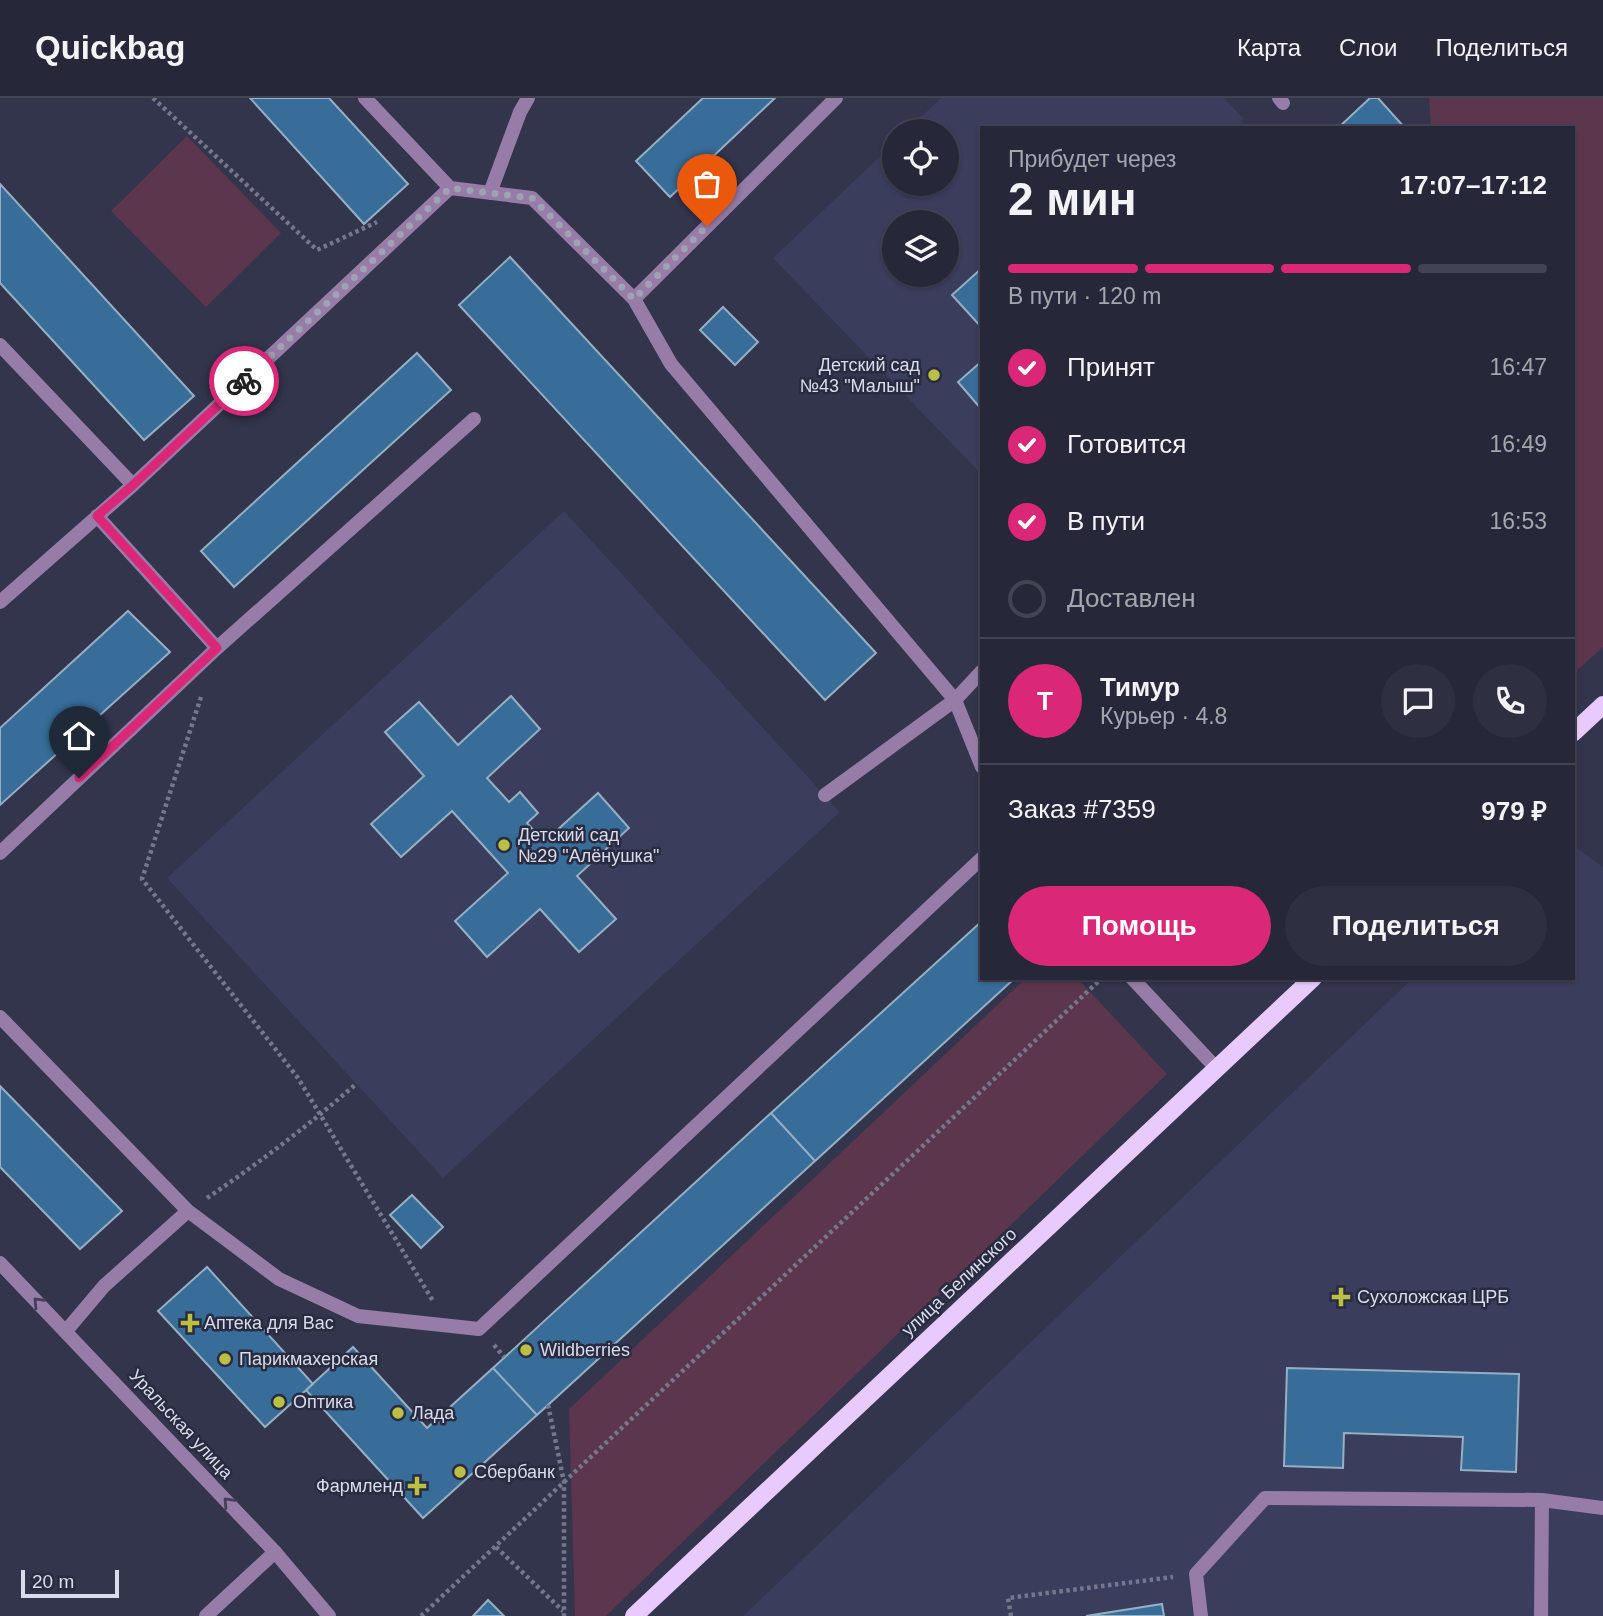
<!DOCTYPE html>
<html lang="ru">
<head>
<meta charset="utf-8">
<style>
  body { margin:0; font-family:Arial,sans-serif; background:#2e3041; color:#f1f3f6; height:100vh; display:flex; flex-direction:column; font-size:26px; white-space:nowrap }
  * { box-sizing:border-box; margin:0 }
  p { font-size:23px; color:#a4a6ae }
  .icon { flex:none; width:38px; height:38px; fill:none; stroke:currentColor; stroke-width:2; stroke-linecap:round; stroke-linejoin:round }
  .map { position:relative; flex:1; overflow:hidden }
  .sheet { position:absolute; left:980px; top:28px; width:595px; height:854px; display:flex; flex-direction:column; background:#262839; border-radius:0px; box-shadow:0 2px 5px #0004,0 0 0 2px #424453 }
  .sheet>* { flex:none }
  .buttons { position:absolute; left:882px; top:21px; display:grid; gap:14px }
  .buttons a { display:grid; place-items:center; width:77px; height:77px; border-radius:50%; background:#262839; box-shadow:0 2px 5px #0004,0 0 0 2px #424453; font-size:35px }
  .scale { position:absolute; left:21px; bottom:18px; width:98px; box-sizing:border-box; padding-left:7px; border:4px solid #d9dcea; border-top:0; font-size:19px; line-height:24px; white-space:nowrap; color:#d9dcea; -webkit-text-stroke:5px #292b41; paint-order:stroke }
  .pin { position:absolute; display:grid; place-items:center; width:60px; height:60px; color:#fff; margin:-72px -30px; border-radius:50% 50% 50% 0; rotate:-45deg; box-shadow:0 0 7px #0007 }
  .pin .icon { rotate:45deg }
  .courier { position:absolute; display:grid; place-items:center; width:70px; height:70px; margin:-35px; border:5px solid #db2777; border-radius:50%; background:#fff; color:#222; box-shadow:0 2px 9px #0007 }
  .summary em { font-style:normal; font-weight:700 }
  .summary div { display:flex; flex-direction:column-reverse }
  .summary { display:flex; align-items:center; justify-content:space-between; height:119px; padding:0 28px }
  h1 { font-size:46px; font-weight:700; line-height:52px }
  .bar { display:grid; grid-template-columns:repeat(4,1fr); gap:10px 7px; align-content:center; height:84px; padding:0 28px }
  .bar i { height:9px; border-radius:5px; background:#424453 }
  .bar .selected { background:#db2777 }
  .bar p { grid-column:span 4 }
  .line { display:flex; align-items:center; gap:18px; padding:0 28px; border-top:2px solid #424453 }
  .line div { flex:1 }
  .round { display:grid; place-items:center; flex:none; width:74px; height:74px; border-radius:37px; background:#2e3041 }
  ol { padding:0 28px; list-style:none }
  li { display:flex; align-items:center; gap:21px; height:77px }
  li p { margin-inline-start:auto }
  li .icon { padding:7px; border-radius:50%; background:#db2777; color:#fff; stroke-width:4 }
  li:last-child { color:#a4a6ae }
  li i { width:38px; height:38px; border:4px solid #424453; border-radius:50% }
  .primary-button { display:flex; gap:14px; margin-top:auto; padding:14px 28px }
  .primary-button a { flex:1; height:80px; border-radius:42px; background:#db2777; color:#fff; font-size:28px; font-weight:700; line-height:80px; text-align:center }
  .primary-button a+a { background:#2e3041; color:#f1f3f6 }
  header { display:flex; align-items:center; gap:42px; box-sizing:border-box; height:98px; padding:0 35px; background:#262839; border-bottom:2px solid #424453 }
  header strong { font-size:33px }
  nav { display:flex; gap:38px; margin-inline-start:auto; font-size:24px }
  .map>svg:first-child { display:block }
  .built { fill:#3a3d5b; fill-rule:evenodd }
  .green { fill:#5c364c }
  .building { fill:#376d98; stroke:#97afc3; stroke-width:2 }
  .lines { fill:none; stroke-linecap:round; stroke-linejoin:round }
  .path { stroke:#75788c; stroke-width:4.5; stroke-dasharray:3.5 3.5; stroke-linecap:butt }
  .service { stroke:#967ca6; stroke-width:14 }
  .minor { stroke:#967ca6; stroke-width:14 }
  .primary { stroke:#e9cafe; stroke-width:18 }
  .oneway { stroke:#443f5a }
  .done { stroke:#9fa2b3; stroke-width:7; stroke-dasharray:0 12.6 }
  .route { stroke:#db2777; stroke-width:9 }
  .poi-dot { fill:#bbc044; stroke:#292b41; stroke-width:2.5 }
  .labels { text-anchor:middle; dominant-baseline:central; stroke-width:5; stroke-linejoin:round; paint-order:stroke }
  .poi-label { font-size:18px; fill:#d9dcea; stroke:#292b41; text-anchor:start }
  .street-label { font-size:18px; fill:#d9dcea; stroke:#292b41 }
</style>
</head>
<body>
<header>
<strong>Quickbag</strong>
<nav><a>Карта</a><a>Слои</a><a>Поделиться</a></nav>
</header>
<div class="map">
<svg width="1603" height="1518" viewBox="0 0 1603 1518">
  <rect width="100%" height="100%" fill="#32354c"/>
  <path class="built" d="M941 0H1224L1243 20 1242 30H982V377L773 160 894 45V86H947V33H906ZM894 124H947V177H894Z
    M564 413 840 714 443 1080 167 780Z
    M1573 747 1603 769V1518H743L1413 880H1573Z"/>
  <path class="green" d="M1429 0H1603V549L1573 576V30H1431Z
    M187 38 281 135 206 209 111 113Z
    M1026 880H1077L1167 976 606 1518H575L569 1311Z"/>
  <path class="building" d="M250 0H329L408 86 364 126Z
    M703 0H775L670 99 636 63Z
    M1370 0H1378L1405 30H1338Z
    M0 86 194 298 144 342 0 185Z
    M510 159 876 555 825 602 459 207Z
    M982 170V230L952 197Z
    M723 209 758 244 735 267 700 232Z
    M417 255 451 292 234 489 201 453Z
    M982 263V312L958 284Z
    M128 513 170 554 0 707V630Z
    M511 598 540 631 487 680 509 704 520 694 538 715 527 725 544 744 598 695 629 730 577 778 616 821 579 854 540 811 487 859 455 823 508 775 452 713 401 759 371 726 424 678 385 634 419 604 458 647Z
    M982 823V880H1015L815 1063 771 1015Z
    M0 988 122 1113 80 1151 0 1069Z
    M771 1015 815 1063 537 1317 493 1270Z
    M412 1097 443 1129 421 1150 390 1117Z
    M207 1169 313 1286 265 1329 158 1213Z
    M353 1249 427 1330 493 1270 537 1317 423 1420 306 1292Z
    M1287 1270 1519 1276 1516 1374 1461 1372 1463 1339 1344 1335 1343 1370 1284 1368Z
    M488 1502 504 1518H473Z
    M1162 1506 1164 1518H1086Z"/>
  <g class="lines">
    <path class="path" d="M153 0 317 152 377 124
      M201 599 142 781 298 980 433 1203
      M207 1100C259 1065 309 1027 356 986
      M494 1247 504 1259
      M548 1307 564 1384V1518
      M496 1449 563 1513
      M421 1518 1102 880
      M1011 1518 1008 1500 1173 1479"/>
    <path class="service" d="M365 0 450 90 532 100 634 201 671 266 955 602 982 669
      M1279 0 1283 5
      M490 95 520 14 528 0
      M634 201 836 0
      M0 247 133 387
      M0 504 133 387 450 90
      M217 550 474 321
      M825 697 955 602 982 573
      M0 755 217 550 97 418
      M1132 880 1217 971
      M0 919 188 1113 279 1181 358 1218 479 1231 982 760
      M66 1233 104 1188 188 1113
      M206 1518 275 1454
      M1201 1518 1196 1476 1265 1400 1542 1402 1603 1410
      M1541 1518 1542 1402"/>
    <path class="minor" d="M0 1165 275 1454 329 1518"/>
    <path class="primary" d="M1573 635 1603 607
      M634 1518 1313 880"/>
  </g>
  <defs><path id="oneway-chevron" d="M-2-3.5L2.5 0L-2 3.5" fill="none" stroke-width="1.6" stroke-linecap="round" stroke-linejoin="round" transform="scale(1.75)"/></defs>
  <g class="oneway">
    <use href="#oneway-chevron" transform="translate(38 1204) rotate(-134)"/>
    <use href="#oneway-chevron" transform="translate(228 1404) rotate(-133)"/>
  </g>
  <g class="lines">
    <path class="done" d="M244 283 450 90 532 100 634 201 707 128"/>
    <path class="route" d="M79 680 217 550 97 418 133 387 244 283"/>
  </g>
  <g class="poi-dot">
    <circle cx="934" cy="277" r="7"/>
    <circle cx="504" cy="747" r="7"/>
    <path d="M1337.5 1188.5h7v7h7v7h-7v7h-7v-7h-7v-7h7z"/>
    <path d="M186.5 1214.5h7v7h7v7h-7v7h-7v-7h-7v-7h7z"/>
    <circle cx="526" cy="1252" r="7"/>
    <circle cx="225" cy="1261" r="7"/>
    <circle cx="279" cy="1304" r="7"/>
    <circle cx="398" cy="1315" r="7"/>
    <circle cx="460" cy="1374" r="7"/>
    <path d="M413.5 1377.5h7v7h7v7h-7v7h-7v-7h-7v-7h7z"/>
  </g>
  <g class="labels">
    <g class="poi-label">
      <text x="920" y="267" text-anchor="end">Детский сад<tspan x="920" dy="21">№43 "Малыш"</tspan></text>
      <text x="518" y="737">Детский сад<tspan x="518" dy="21">№29 "Алёнушка"</tspan></text>
      <text x="1357" y="1199">Сухоложская ЦРБ</text>
      <text x="204" y="1225">Аптека для Вас</text>
      <text x="540" y="1252">Wildberries</text>
      <text x="239" y="1261">Парикмахерская</text>
      <text x="293" y="1304">Оптика</text>
      <text x="412" y="1315">Лада</text>
      <text x="474" y="1374">Сбербанк</text>
      <text x="403" y="1388" text-anchor="end">Фармленд</text>
    </g>
    <g class="street-label">
      <text transform="translate(959 1184) rotate(-43)">улица Белинского</text>
      <text transform="translate(181 1326) rotate(47)">Уральская улица</text>
    </g>
  </g>
</svg>
<div class="buttons">
<a><svg class="icon" aria-label="locate" viewBox="0 0 24 24"><circle cx="12" cy="12" r="6"/><path d="M12 2v4M12 18v4M2 12h4M18 12h4"/></svg></a>
<a><svg class="icon" aria-label="layers" viewBox="0 0 24 24"><path d="M12 4l9 5-9 5-9-5zM3 14l9 5 9-5"/></svg></a>
</div>
<div class="scale">20 m</div>
<div class="pin" style="left:707px;top:128px;background:#ea580c"><svg class="icon" aria-label="bag" viewBox="0 0 24 24"><path d="M5 8h14l-1 12H6zM9 8a3 3 0 0 1 6 0"/></svg></div>
<div class="pin" style="left:79px;top:680px;background:#1f2937"><svg class="icon" aria-label="home" viewBox="0 0 24 24"><path d="M3 11l9-7 9 7M6 9v11h12V9"/></svg></div>
<div class="courier" style="left:244px;top:283px"><svg class="icon" aria-label="bike" viewBox="0 0 24 24"><circle cx="6" cy="16" r="4"/><circle cx="18" cy="16" r="4"/><path d="M6 16l4-8h5l3 8M10 8l3 8H6M13 5h3"/></svg></div>
<section class="sheet">
<div class="summary"><div><h1>2 мин</h1><p>Прибудет через</p></div><em>17:07–17:12</em></div>
<div class="bar"><i class="selected"></i><i class="selected"></i><i class="selected"></i><i></i><p>В пути · 120 m</p></div>
<ol>
<li><svg class="icon" aria-label="check" viewBox="0 0 24 24"><path d="M5 12l5 5 9-10"/></svg>Принят<p>16:47</p></li>
<li><svg class="icon" aria-label="check" viewBox="0 0 24 24"><path d="M5 12l5 5 9-10"/></svg>Готовится<p>16:49</p></li>
<li><svg class="icon" aria-label="check" viewBox="0 0 24 24"><path d="M5 12l5 5 9-10"/></svg>В пути<p>16:53</p></li>
<li><i></i>Доставлен</li>
</ol>
<div class="line" style="height:126px"><b class="round" style="background:#db2777;color:#fff">Т</b><div><b>Тимур</b><p>Курьер · 4.8</p></div><a class="round"><svg class="icon" aria-label="chat" viewBox="0 0 24 24"><path d="M4 5h16v11H9l-5 4z"/></svg></a><a class="round"><svg class="icon" aria-label="phone" viewBox="0 0 24 24"><path d="M5 4h4l2 5-3 2q2 4 5 5l2-3 5 2v4C11 20 4 13 5 4z"/></svg></a></div>
<div class="line" style="height:91px"><div>Заказ #7359</div><b>979 ₽</b></div>
<div class="primary-button"><a>Помощь</a><a>Поделиться</a></div>
</section>
</div>
</body>
</html>
